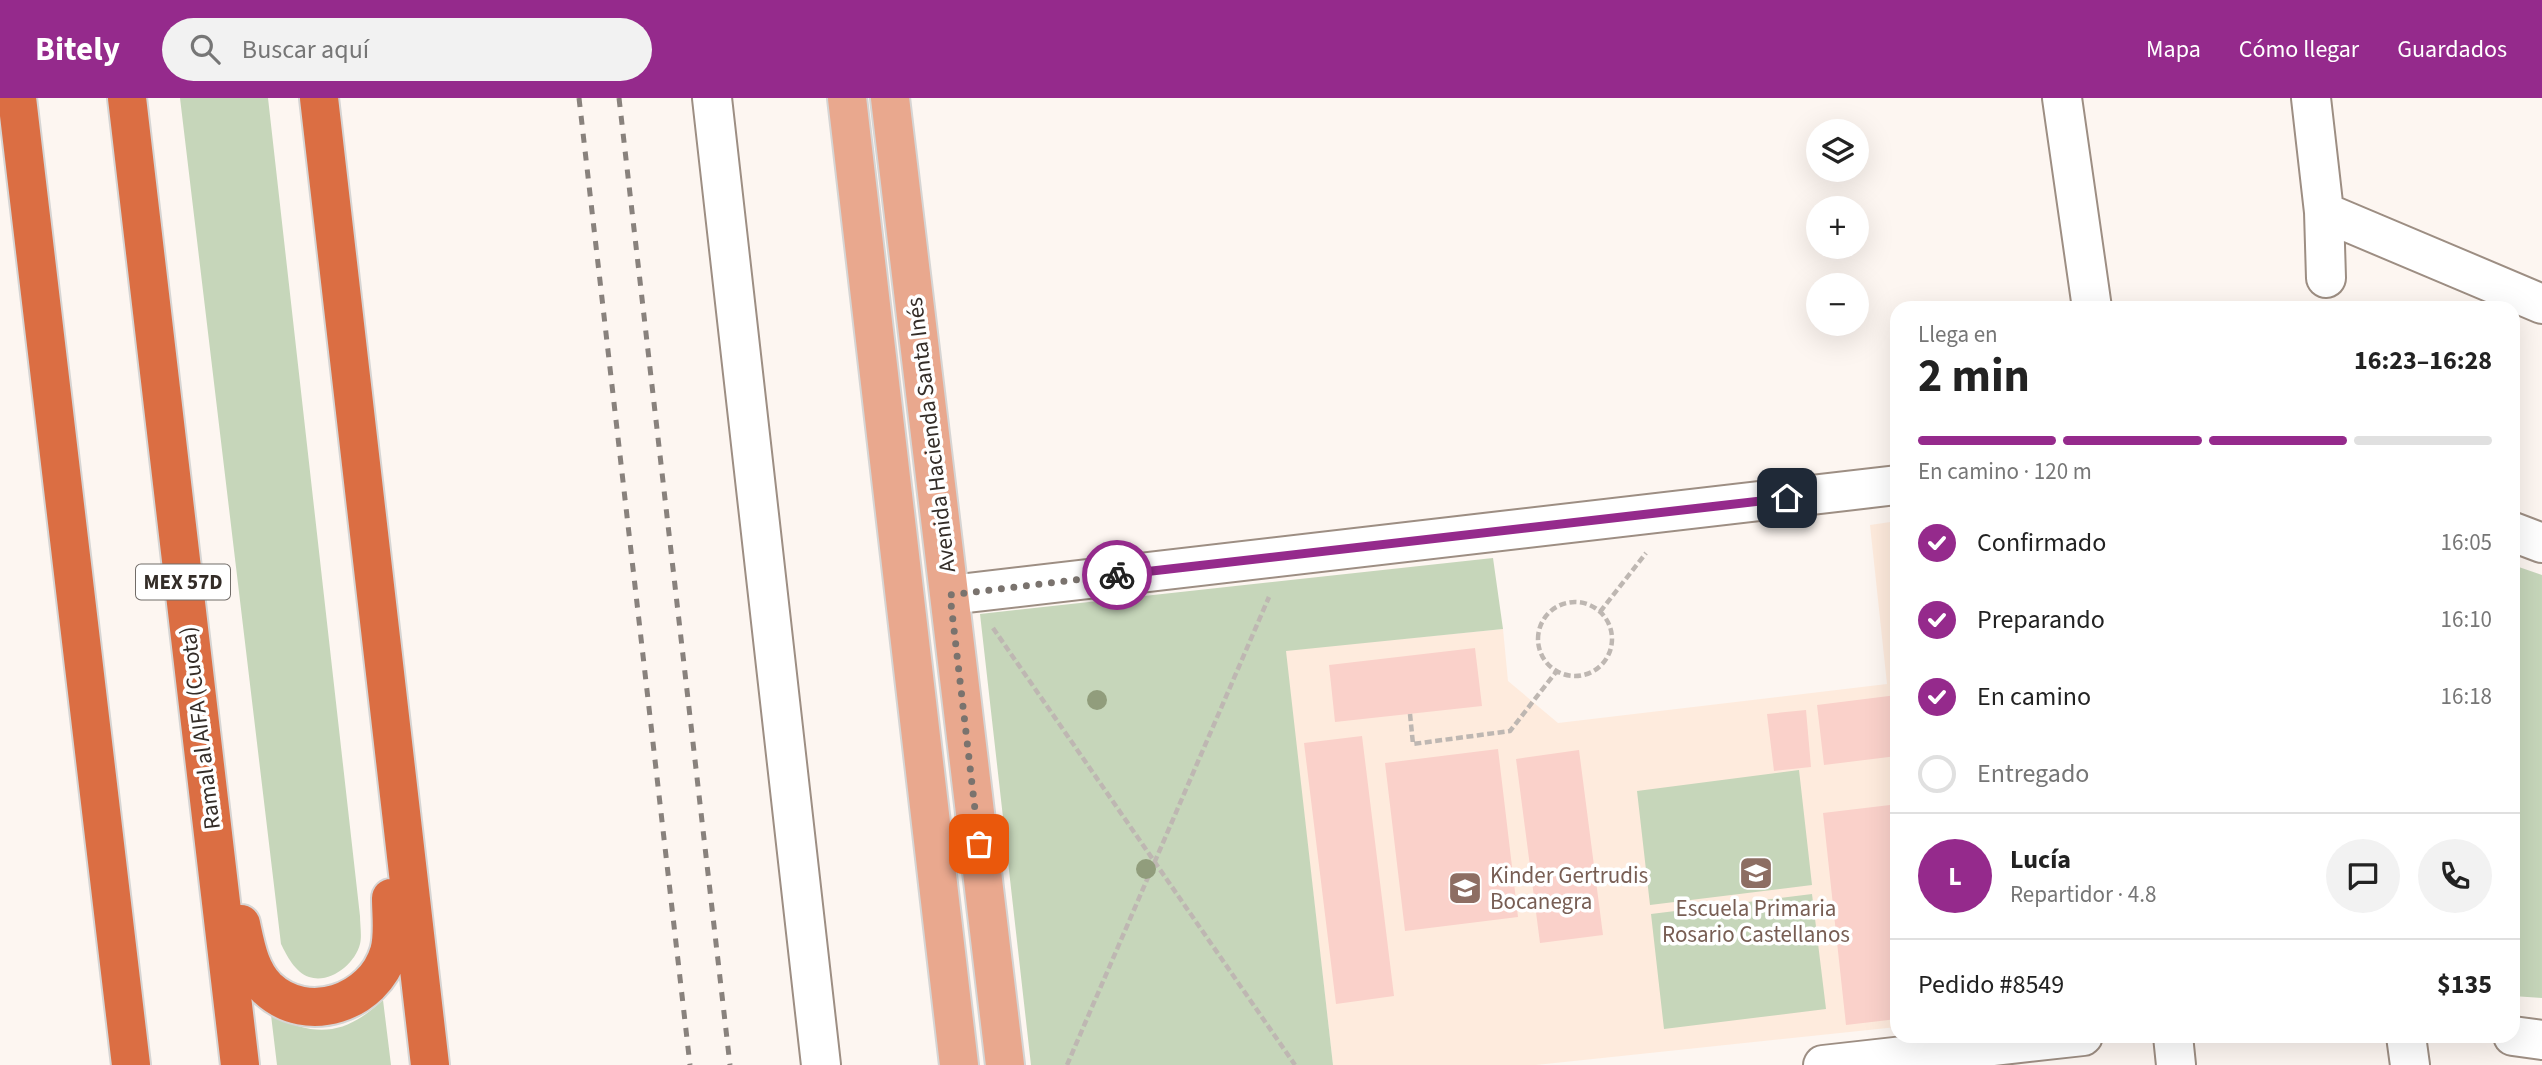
<!DOCTYPE html>
<html lang="es">
<head>
<meta charset="utf-8">
<style>
  body { margin:0; font-family:"Source Sans 3",sans-serif; background:#f2f2f2; color:#222; height:100vh; display:flex; flex-direction:column; font-size:26px; white-space:nowrap }
  * { box-sizing:border-box; margin:0 }
  p { font-size:23px; color:#767676 }
  .icon { flex:none; width:38px; height:38px; fill:none; stroke:currentColor; stroke-width:2; stroke-linecap:round; stroke-linejoin:round }
  .map { position:relative; flex:1; overflow:hidden }
  .side { position:absolute; left:1890px; top:203px; width:630px; height:742px; display:flex; flex-direction:column; background:#fff; border-radius:21px; box-shadow:0 7px 28px #0002 }
  .side>* { flex:none }
  .fabs { position:absolute; left:1806px; top:21px; display:grid; gap:14px }
  .fabs a { display:grid; place-items:center; width:63px; height:63px; border-radius:50%; background:#fff; box-shadow:0 7px 28px #0002; font-size:35px }
  .pin { position:absolute; display:grid; place-items:center; width:60px; height:60px; color:#fff; margin:-30px; border-radius:14px; box-shadow:0 4px 10px #0006 }
  .courier { position:absolute; display:grid; place-items:center; width:70px; height:70px; margin:-35px; border:5px solid #952a8c; border-radius:50%; background:#fff; color:#222; box-shadow:0 2px 9px #0007 }
  .headline em { font-style:normal; font-weight:700 }
  .headline div { display:flex; flex-direction:column-reverse }
  .headline { display:flex; align-items:center; justify-content:space-between; height:119px; padding:0 28px }
  h1 { font-size:46px; font-weight:700; line-height:52px }
  .bar { display:grid; grid-template-columns:repeat(4,1fr); gap:10px 7px; align-content:center; height:84px; padding:0 28px }
  .bar i { height:9px; border-radius:5px; background:#e0e0e0 }
  .bar .current { background:#952a8c }
  .bar p { grid-column:span 4 }
  .line { display:flex; align-items:center; gap:18px; padding:0 28px; border-top:2px solid #e0e0e0 }
  .line div { flex:1 }
  .round { display:grid; place-items:center; flex:none; width:74px; height:74px; border-radius:37px; background:#f2f2f2 }
  ol { padding:0 28px; list-style:none }
  li { display:flex; align-items:center; gap:21px; height:77px }
  li p { margin-inline-start:auto }
  li .icon { padding:7px; border-radius:50%; background:#952a8c; color:#fff; stroke-width:4 }
  li:last-child { color:#767676 }
  li i { width:38px; height:38px; border:4px solid #e0e0e0; border-radius:50% }
  header { display:flex; align-items:center; gap:42px; box-sizing:border-box; height:98px; padding:0 35px; background:#952a8c; color:#fff }
  header strong { font-size:33px }
  nav { display:flex; gap:38px; margin-inline-start:auto; font-size:24px }
  .search { width:490px; height:63px; background:#f2f2f2; display:flex; align-items:center; gap:18px; box-sizing:border-box; padding:0 24px; border-radius:38px; color:#767676; font-size:26px }
  .map>svg:first-child { display:block }
  .built { fill:#feebdd }
  .green { fill:#c6d6ba }
  .building { fill:#fad1ca }
  .lines { fill:none; stroke-linecap:round; stroke-linejoin:round }
  .minor-casing { stroke:#9d8e83; stroke-width:42 }
  .major-casing { stroke:#d6d5d4; stroke-width:42 }
  .highway-casing { stroke:#d6d5d4; stroke-width:42 }
  .path { stroke:#beb7b2; stroke-width:4.5; stroke-dasharray:7 3.5; stroke-linecap:butt }
  .minor { stroke:#fff; stroke-width:38 }
  .major { stroke:#e9a88e; stroke-width:38 }
  .highway { stroke:#db6e43; stroke-width:38 }
  .rail { stroke:#89827d; stroke-width:5; stroke-dasharray:9 9; stroke-linecap:butt }
  .tree { fill:#919d7c }
  .done { stroke:#7a736e; stroke-width:7; stroke-dasharray:0 12.6 }
  .route { stroke:#952a8c; stroke-width:9 }
  .labels { text-anchor:middle; dominant-baseline:central; stroke-width:7; stroke-linejoin:round; paint-order:stroke }
  .shield { fill:#fff; stroke:#716c68; stroke-width:2 }
  .shield-label { font-size:21px; font-weight:bold; fill:#342d28 }
  .street-label { font-size:23px; fill:#342d28; stroke:#fff }
  .education-label { font-size:23px; fill:#785e54; stroke:#fff; text-anchor:start }
</style>
</head>
<body>
<header>
<strong>Bitely</strong>
<div class="search"><svg class="icon" aria-label="search" viewBox="0 0 24 24"><circle cx="10" cy="10" r="6"/><path d="M15 15l6 6"/></svg>Buscar aquí</div>
<nav><a>Mapa</a><a>Cómo llegar</a><a>Guardados</a></nav>
</header>
<div class="map">
<svg width="2542" height="967" viewBox="0 0 2542 967">
  <rect width="100%" height="100%" fill="#fdf6f1"/>
  <path class="built" d="M1897 423V929L1536 967H1333L1285 552 1503 531 1508 583 1558 625 1887 586 1870 427Z"/>
  <path class="green" d="M180 0H268L360 818C360 826 362 838 360 846 355 866 330 886 309 879 295 874 287 858 281 846Z
    M1493 460 1503 531 1286 553 1333 967H1031L980 516Z
    M2513 467 2542 477V900L2513 898Z
    M1799 672 1812 787 1650 807 1637 693Z
    M1812 796 1826 911 1664 931 1651 816Z
    M383 902 391 967H277L271 917C317 940 345 937 383 902Z"/>
  <path class="building" d="M1475 550 1482 608 1335 624 1329 567Z
    M1897 597V658L1824 667 1817 607Z
    M1806 612 1811 669 1774 673 1767 616Z
    M1362 638 1394 898 1336 906 1304 645Z
    M1498 651 1518 819 1405 833 1385 665Z
    M1579 652 1603 837 1540 845 1516 661Z
    M1890 707 1897 772V921L1846 927 1823 715Z"/>
  <g class="lines">
    <g class="minor-casing">
      <path id="minor" d="M712 0 821 967
        M2062 0 2092 210
        M2311 0 2324 114 2326 180
        M2324 114 2542 206
        M2513 434 2542 445
        M950 497 1897 387
        M2173 938 2176 967
        M2406 938 2410 967
        M2513 938 2542 942
        M1823 967 2083 938"/>
    </g>
    <g class="major-casing">
      <path id="major" d="M847 0 959 967
        M890 0 1005 967"/>
    </g>
    <g class="highway-casing">
      <path id="highway" d="M17 0 131 967
        M127 0 240 967
        M319 0 430 967
        M241 826C246 849 250 873 267 890 307 928 374 905 389 854 394 838 391 817 391 800"/>
    </g>
    <path class="path" d="M1538 541a37 37 0 1 1 74 0a37 37 0 1 1-74 0Z
      M1600 514 1646 455
      M993 530 1295 967
      M1410 616 1413 646 1510 633 1556 574
      M1067 967 1269 499"/>
    <use href="#minor" class="minor"/>
    <use href="#major" class="major"/>
    <use href="#highway" class="highway"/>
    <path class="rail" d="M579 0 690 967
      M619 0 730 967"/>
  </g>
  <g class="tree">
    <circle cx="1097" cy="602" r="10"/>
    <circle cx="1146" cy="771" r="10"/>
  </g>
  <g class="lines">
    <path class="done" d="M979 746 950 497 1117 477"/>
    <path class="route" d="M1117 477 1787 400"/>
  </g>
  <defs>
    <g id="school-square" transform="scale(1.75)"><rect x="-9" y="-9" width="18" height="18" rx="4" fill="#8d6e63" stroke="#fff"/><path d="M0-5L7-2L0 1L-7-2ZM-4 1L0 2.5L4 1V4Q0 6-4 4Z" fill="#fff"/></g>
  </defs>
  <g fill-rule="evenodd">
    <use href="#school-square" x="1756" y="775"/>
    <use href="#school-square" x="1465" y="790"/>
  </g>
  <g class="labels">
    <rect class="shield" x="136" y="466.5" width="94" height="35" rx="5"/>
    <g class="shield-label">
      <text x="183" y="484">MEX 57D</text>
    </g>
    <g class="street-label">
      <text transform="translate(931 337) rotate(-97)">Avenida Hacienda Santa Inés</text>
      <text transform="translate(200 630) rotate(-97)">Ramal al AIFA (Cuota)</text>
    </g>
    <g class="education-label">
      <text x="1490" y="777">Kinder Gertrudis<tspan x="1490" dy="26">Bocanegra</tspan></text>
      <text x="1756" y="810" text-anchor="middle">Escuela Primaria<tspan x="1756" dy="26">Rosario Castellanos</tspan></text>
    </g>
  </g>
</svg>
<div class="fabs">
<a><svg class="icon" aria-label="layers" viewBox="0 0 24 24"><path d="M12 4l9 5-9 5-9-5zM3 14l9 5 9-5"/></svg></a>
<a>+</a>
<a>−</a>
</div>
<div class="pin" style="left:979px;top:746px;background:#ea580c"><svg class="icon" aria-label="bag" viewBox="0 0 24 24"><path d="M5 8h14l-1 12H6zM9 8a3 3 0 0 1 6 0"/></svg></div>
<div class="pin" style="left:1787px;top:400px;background:#1f2937"><svg class="icon" aria-label="home" viewBox="0 0 24 24"><path d="M3 11l9-7 9 7M6 9v11h12V9"/></svg></div>
<div class="courier" style="left:1117px;top:477px"><svg class="icon" aria-label="bike" viewBox="0 0 24 24"><circle cx="6" cy="16" r="4"/><circle cx="18" cy="16" r="4"/><path d="M6 16l4-8h5l3 8M10 8l3 8H6M13 5h3"/></svg></div>
<section class="side">
<div class="headline"><div><h1>2 min</h1><p>Llega en</p></div><em>16:23–16:28</em></div>
<div class="bar"><i class="current"></i><i class="current"></i><i class="current"></i><i></i><p>En camino · 120 m</p></div>
<ol>
<li><svg class="icon" aria-label="check" viewBox="0 0 24 24"><path d="M5 12l5 5 9-10"/></svg>Confirmado<p>16:05</p></li>
<li><svg class="icon" aria-label="check" viewBox="0 0 24 24"><path d="M5 12l5 5 9-10"/></svg>Preparando<p>16:10</p></li>
<li><svg class="icon" aria-label="check" viewBox="0 0 24 24"><path d="M5 12l5 5 9-10"/></svg>En camino<p>16:18</p></li>
<li><i></i>Entregado</li>
</ol>
<div class="line" style="height:126px"><b class="round" style="background:#952a8c;color:#fff">L</b><div><b>Lucía</b><p>Repartidor · 4.8</p></div><a class="round"><svg class="icon" aria-label="chat" viewBox="0 0 24 24"><path d="M4 5h16v11H9l-5 4z"/></svg></a><a class="round"><svg class="icon" aria-label="phone" viewBox="0 0 24 24"><path d="M5 4h4l2 5-3 2q2 4 5 5l2-3 5 2v4C11 20 4 13 5 4z"/></svg></a></div>
<div class="line" style="height:91px"><div>Pedido #8549</div><b>$135</b></div>
</section>
</div>
</body>
</html>
